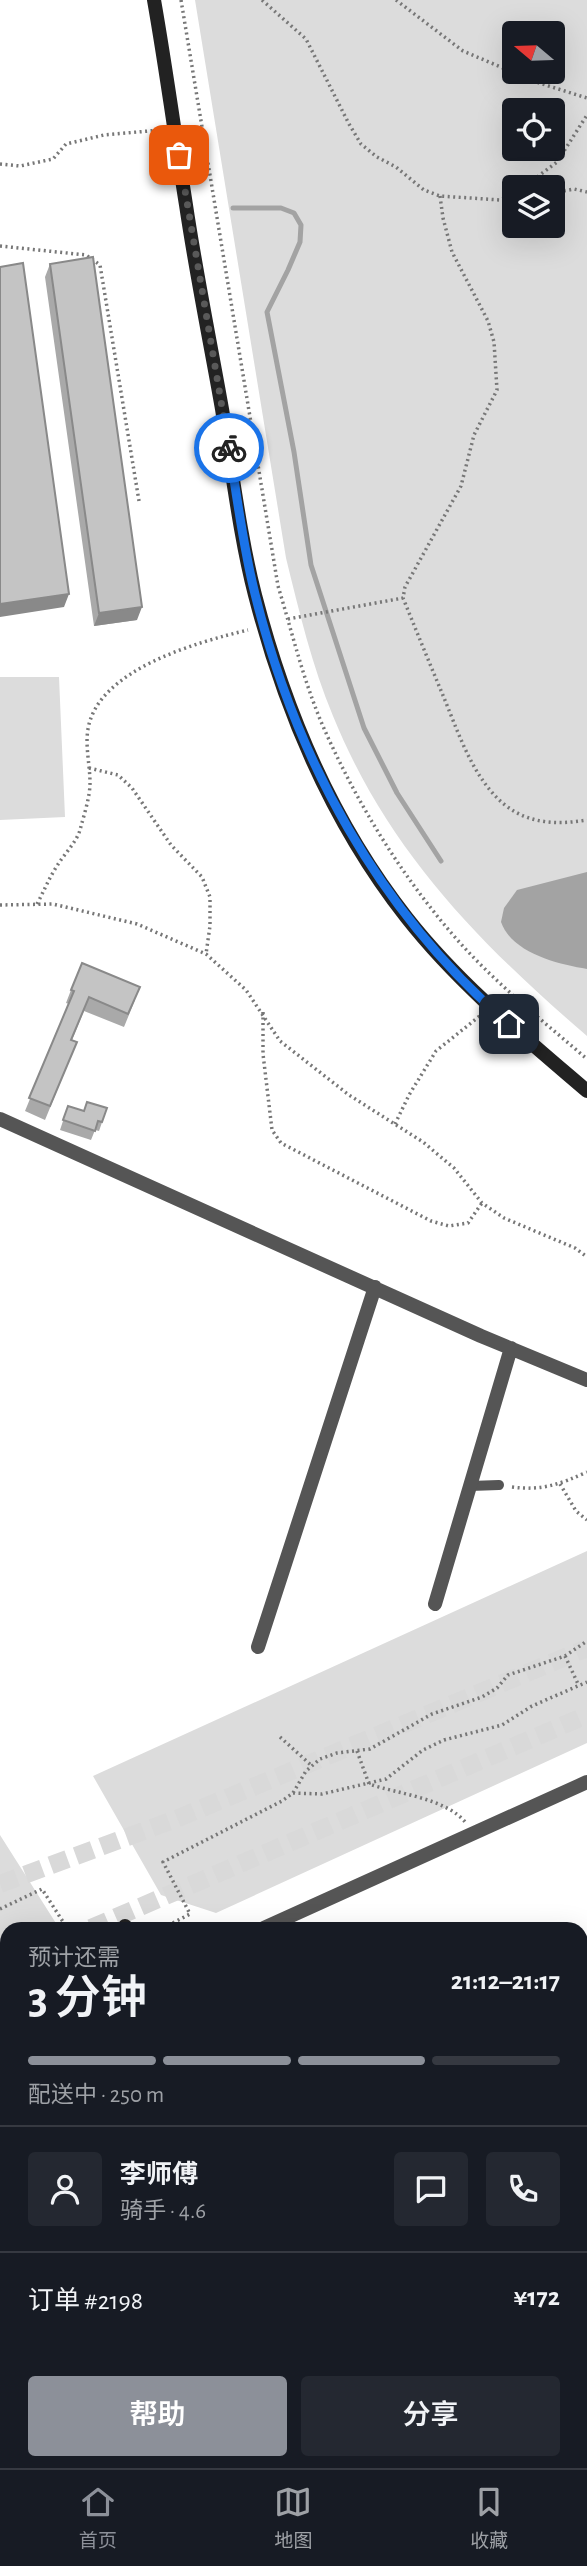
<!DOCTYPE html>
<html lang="zh">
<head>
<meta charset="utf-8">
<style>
  body { margin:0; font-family:"Alegreya Sans","Noto Sans SC",sans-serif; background:#242831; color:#f1f3f6; height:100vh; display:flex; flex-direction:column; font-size:26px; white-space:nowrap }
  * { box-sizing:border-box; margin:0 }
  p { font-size:23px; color:#9ea1a6 }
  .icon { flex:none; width:38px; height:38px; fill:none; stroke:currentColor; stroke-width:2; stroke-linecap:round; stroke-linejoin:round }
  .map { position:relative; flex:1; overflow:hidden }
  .details { position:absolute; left:0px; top:1922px; width:588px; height:548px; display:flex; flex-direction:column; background:#171b24; border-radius:21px 21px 0 0; box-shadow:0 7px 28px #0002 }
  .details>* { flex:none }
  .needle { width:46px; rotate:289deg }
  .buttons { position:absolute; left:502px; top:21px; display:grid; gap:14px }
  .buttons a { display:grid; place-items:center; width:63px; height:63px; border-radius:7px; background:#171b24; box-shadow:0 7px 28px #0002; font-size:35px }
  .pin { position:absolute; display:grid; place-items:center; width:60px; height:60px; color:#fff; margin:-30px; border-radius:14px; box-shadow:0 4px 10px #0006 }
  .courier { position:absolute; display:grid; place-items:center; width:70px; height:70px; margin:-35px; border:5px solid #1a73e8; border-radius:50%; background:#fff; color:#222; box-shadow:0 2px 9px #0007 }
  .overview em { font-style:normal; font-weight:600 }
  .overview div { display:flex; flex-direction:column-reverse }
  .overview { display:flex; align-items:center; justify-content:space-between; height:119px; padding:0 28px }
  h1 { font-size:46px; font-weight:600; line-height:52px }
  .bar { display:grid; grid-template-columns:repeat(4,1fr); gap:10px 7px; align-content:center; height:84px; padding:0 28px }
  .bar i { height:9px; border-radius:5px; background:#363941 }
  .bar .current { background:#8c9099 }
  .bar p { grid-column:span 4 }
  .line { display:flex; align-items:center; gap:18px; padding:0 28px; border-top:2px solid #363941 }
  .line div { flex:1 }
  .round { display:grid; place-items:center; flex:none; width:74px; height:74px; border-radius:7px; background:#242831 }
  .cta { display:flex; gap:14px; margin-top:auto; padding:14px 28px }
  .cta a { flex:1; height:80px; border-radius:7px; background:#8c9099; color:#fff; font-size:28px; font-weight:600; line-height:80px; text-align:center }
  .cta a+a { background:#242831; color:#f1f3f6 }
  .menu { display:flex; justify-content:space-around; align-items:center; height:98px; border-top:2px solid #363941; background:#171b24; font-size:19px; color:#9ea1a6 }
  .menu a { display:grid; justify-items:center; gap:4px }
  .menu .current { color:#8c9099 }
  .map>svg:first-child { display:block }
  .green { fill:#dcdcdc; fill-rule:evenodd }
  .water { fill:#a3a3a3 }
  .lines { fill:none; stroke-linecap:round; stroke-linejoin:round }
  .stream { stroke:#a3a3a3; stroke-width:5 }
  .primary-tunnel { stroke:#d9d9d9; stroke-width:18; stroke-dasharray:18 9; stroke-linecap:butt }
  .path { stroke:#777; stroke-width:3.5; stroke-dasharray:2 3.5; stroke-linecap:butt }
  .lane { stroke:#555; stroke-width:10 }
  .street { stroke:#555; stroke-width:14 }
  .secondary { stroke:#222; stroke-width:14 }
  .wall { fill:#a9a9a9 }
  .shaded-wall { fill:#898989 }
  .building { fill:#c4c4c4; stroke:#898989; stroke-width:2 }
  .done { stroke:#595959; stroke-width:7; stroke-dasharray:0 12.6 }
  .route { stroke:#1a73e8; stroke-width:9 }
</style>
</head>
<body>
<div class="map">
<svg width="587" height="2468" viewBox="0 0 587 2468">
  <rect width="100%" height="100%" fill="#fff"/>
  <path class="green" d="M195 0H587V1036C479 943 388 851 333 716 312 666 299 611 286 558ZM514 33H553V72H514ZM514 110H553V149H514ZM514 187H553V226H514Z
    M0 677H59L65 817 0 820Z
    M587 1551V1743L216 1913 161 1895 93 1776Z
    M0 1835 59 1928H7V2004L0 2007Z"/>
  <path class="water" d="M587 872V969C557 964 512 953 501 922L504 908 517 890Z"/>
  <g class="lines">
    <path class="stream" d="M233 208H281L294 213 301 225 300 242 288 270 267 312 294 452 311 565 364 728 397 793 441 861"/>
    <path class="primary-tunnel" d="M0 1884 176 1819 587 1648
      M91 1928 587 1715
      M0 1964 7 1962"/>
    <path class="path" d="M181 0 278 586C292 632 303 679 322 724 357 804 403 879 461 944 499 986 544 1022 587 1059
      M262 0 306 39 349 124 361 144 377 157 396 167 424 190 440 196 500 200 514 194
      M396 0 463 51 536 82 587 98
      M0 164 20 166 53 159 66 144 104 135 160 130
      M531 182 537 187
      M524 187 557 162 587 115
      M553 193 574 189 587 192
      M440 196 443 218 452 252 488 321 494 342 497 390 474 435 461 486 405 587 403 598C416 630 429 662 442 693 458 731 472 778 505 805 529 824 558 825 587 820
      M0 246 86 255 100 265 139 501
      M288 619 403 598
      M89 768 118 775 132 788 171 845 202 877 210 897V926L206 954
      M37 904C44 891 49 878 57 866 64 854 76 843 80 830 84 815 90 797 90 783 90 765 85 746 88 729 98 669 198 642 248 630
      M0 905 53 904 137 924 206 954 246 990 280 1041 349 1095 423 1142 454 1168 482 1203 504 1218 575 1248 587 1257
      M263 1012V1054L272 1130 281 1143 431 1221 449 1226 468 1223 482 1203
      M395 1124 409 1095 436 1051 481 1015
      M560 1484 576 1511 587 1520
      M512 1487C542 1491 560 1484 587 1472
      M565 1656 579 1686
      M280 1737 312 1766
      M357 1751 369 1784C398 1794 446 1798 466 1823
      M293 1793 322 1794 386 1779 423 1750 444 1740 502 1725 532 1706 587 1682
      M0 1909 42 1889 67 1928
      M163 1928 190 1914 163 1862 282 1801 293 1793 306 1771 320 1759 337 1753 370 1749 432 1714 482 1697 497 1688 508 1675 565 1656 587 1641
      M255 2468 256 2462
      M314 2468 315 2462"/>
    <path class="lane" d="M470 1486 499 1485
      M370 2462 374 2468"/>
    <path class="street" d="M0 1119 481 1336 587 1380
      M435 1604 511 1348
      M258 1647 375 1287
      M264 1928 587 1782
      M0 2039 7 2036
      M581 2217 587 2214
      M581 2273 587 2275
      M581 2315 587 2313
      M581 2388 587 2385"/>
    <path class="secondary" d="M154 0C166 68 175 136 186 205 196 273 210 341 222 409 232 469 240 537 255 595 285 711 333 824 407 918 459 984 524 1037 587 1091
      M125 1926 127 1928
      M275 2468 276 2462
      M295 2468 297 2462"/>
  </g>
  <path class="wall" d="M50 264 137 620 94 626 45 277Z
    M71 990 135 1000 124 1027 84 1011 72 1040 77 1042 45 1120 25 1111 69 1004 66 1003Z
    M68 1106 84 1111 107 1108 99 1131 95 1130 91 1140 60 1130Z"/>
  <path class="shaded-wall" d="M69 594 64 607 0 617V604Z
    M142 607 137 620 94 626 99 613Z"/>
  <path class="building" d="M93 257 142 607 99 613 50 264Z
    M23 263 69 594 0 604V267Z
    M82 963 140 987 128 1014 89 997 71 1040 77 1042 50 1106 29 1098 74 991 71 990Z
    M87 1102 107 1108 102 1122 98 1121 95 1131 63 1120 68 1106 84 1111Z"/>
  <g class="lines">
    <path class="done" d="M179 155 229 448"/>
    <path class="route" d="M229 448C237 496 243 547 255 594 296 760 379 912 509 1024"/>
  </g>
</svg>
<div class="buttons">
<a><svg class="needle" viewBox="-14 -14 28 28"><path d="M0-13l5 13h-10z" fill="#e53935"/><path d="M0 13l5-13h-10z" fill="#9ea1a6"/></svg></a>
<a><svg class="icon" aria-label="locate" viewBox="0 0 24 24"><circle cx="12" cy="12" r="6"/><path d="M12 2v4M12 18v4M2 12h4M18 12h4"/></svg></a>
<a><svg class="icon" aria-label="layers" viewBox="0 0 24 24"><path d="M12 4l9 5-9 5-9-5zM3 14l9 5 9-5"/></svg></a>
</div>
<div class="pin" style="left:179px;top:155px;background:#ea580c"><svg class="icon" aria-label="bag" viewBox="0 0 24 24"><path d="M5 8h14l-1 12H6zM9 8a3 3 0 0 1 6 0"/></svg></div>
<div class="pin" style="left:509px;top:1024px;background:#1f2937"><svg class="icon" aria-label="home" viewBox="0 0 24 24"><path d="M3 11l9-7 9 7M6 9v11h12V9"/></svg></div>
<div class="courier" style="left:229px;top:448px"><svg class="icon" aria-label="bike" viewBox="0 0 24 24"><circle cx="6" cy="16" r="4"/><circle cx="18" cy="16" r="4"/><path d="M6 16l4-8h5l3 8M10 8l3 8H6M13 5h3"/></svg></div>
<section class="details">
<div class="overview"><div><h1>3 分钟</h1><p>预计还需</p></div><em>21:12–21:17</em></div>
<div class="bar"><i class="current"></i><i class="current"></i><i class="current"></i><i></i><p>配送中 · 250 m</p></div>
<div class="line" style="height:126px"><a class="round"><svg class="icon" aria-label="person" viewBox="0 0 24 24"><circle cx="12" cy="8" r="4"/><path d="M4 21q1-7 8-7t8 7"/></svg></a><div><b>李师傅</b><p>骑手 · 4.6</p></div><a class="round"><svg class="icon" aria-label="chat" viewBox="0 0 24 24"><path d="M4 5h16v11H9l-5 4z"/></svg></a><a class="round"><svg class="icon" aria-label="phone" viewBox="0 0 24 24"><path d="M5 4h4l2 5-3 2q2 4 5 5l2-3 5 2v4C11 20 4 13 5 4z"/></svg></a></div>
<div class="line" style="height:91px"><div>订单 #2198</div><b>¥172</b></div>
<div class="cta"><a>帮助</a><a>分享</a></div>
</section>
</div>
<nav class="menu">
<a class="current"><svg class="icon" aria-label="home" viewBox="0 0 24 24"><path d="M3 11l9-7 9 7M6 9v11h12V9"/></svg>首页</a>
<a><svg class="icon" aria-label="map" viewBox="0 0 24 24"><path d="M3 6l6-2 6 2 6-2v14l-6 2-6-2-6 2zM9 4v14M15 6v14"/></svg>地图</a>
<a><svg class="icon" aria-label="saved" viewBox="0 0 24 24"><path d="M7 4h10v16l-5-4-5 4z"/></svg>收藏</a>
</nav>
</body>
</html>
